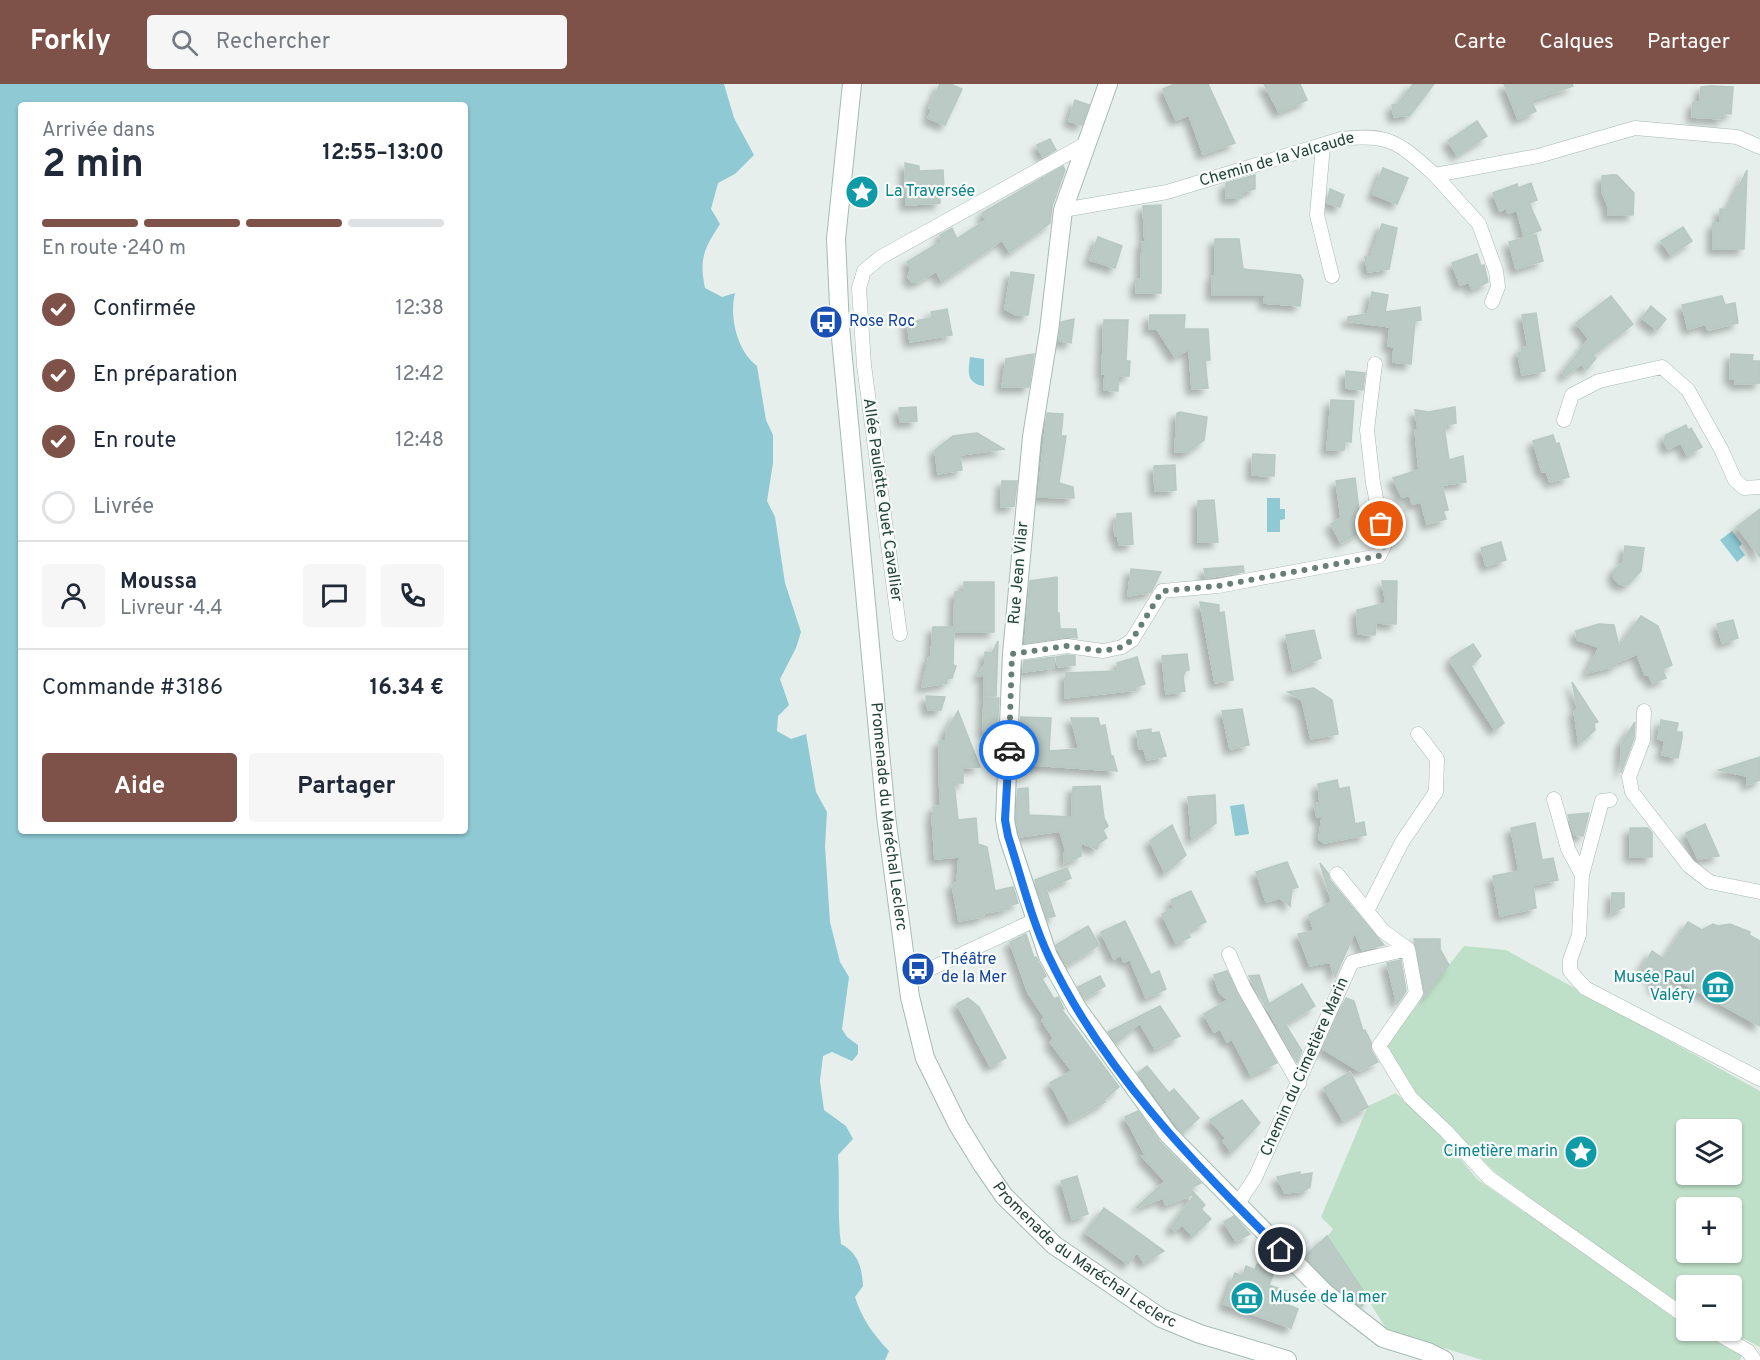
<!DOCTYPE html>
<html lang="fr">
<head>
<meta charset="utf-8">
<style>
  body { margin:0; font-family:Overpass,sans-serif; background:#f6f6f7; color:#1f2937; height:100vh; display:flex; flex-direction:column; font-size:22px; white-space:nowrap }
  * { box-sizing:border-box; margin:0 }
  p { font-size:20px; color:#747a83 }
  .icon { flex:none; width:33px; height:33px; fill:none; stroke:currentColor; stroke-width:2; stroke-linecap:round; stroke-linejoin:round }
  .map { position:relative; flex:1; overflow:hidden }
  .panel { position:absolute; left:18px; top:18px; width:450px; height:732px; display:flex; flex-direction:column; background:#fff; border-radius:6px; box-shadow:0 2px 4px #0004 }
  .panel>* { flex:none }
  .buttons { position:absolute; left:1676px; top:1035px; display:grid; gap:12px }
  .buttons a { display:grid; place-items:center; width:66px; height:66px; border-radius:6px; background:#fff; box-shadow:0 2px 4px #0004; font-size:30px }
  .pin { position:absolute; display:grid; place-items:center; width:51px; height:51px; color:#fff; margin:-26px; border:3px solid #fff; border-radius:50%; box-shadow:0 2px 6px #0007 }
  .courier { position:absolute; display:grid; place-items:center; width:60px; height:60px; margin:-30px; border:4px solid #1a73e8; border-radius:50%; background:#fff; color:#222; box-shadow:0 2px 8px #0007 }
  .head em { font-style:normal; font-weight:700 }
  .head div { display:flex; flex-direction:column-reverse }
  .head { display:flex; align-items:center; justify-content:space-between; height:102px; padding:0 24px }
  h1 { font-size:39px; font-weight:700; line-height:45px }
  .bar { display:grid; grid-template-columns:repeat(4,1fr); gap:9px 6px; align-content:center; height:72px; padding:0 24px }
  .bar i { height:8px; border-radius:4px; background:#e0e1e3 }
  .bar .active { background:#7f5249 }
  .bar p { grid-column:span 4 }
  .line { display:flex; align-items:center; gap:15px; padding:0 24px; border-top:2px solid #e0e1e3 }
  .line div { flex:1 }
  .round { display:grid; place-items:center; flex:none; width:63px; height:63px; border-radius:6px; background:#f6f6f7 }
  ol { padding:0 24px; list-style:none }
  li { display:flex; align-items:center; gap:18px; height:66px }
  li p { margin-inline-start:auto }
  li .icon { padding:6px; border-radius:50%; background:#7f5249; color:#fff; stroke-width:4 }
  li:last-child { color:#747a83 }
  li i { width:33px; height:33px; border:3px solid #e0e1e3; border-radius:50% }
  .primary-button { display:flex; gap:12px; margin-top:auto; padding:12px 24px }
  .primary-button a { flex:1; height:69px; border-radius:6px; background:#7f5249; color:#fff; font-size:24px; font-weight:700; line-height:69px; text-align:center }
  .primary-button a+a { background:#f6f6f7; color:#1f2937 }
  header { display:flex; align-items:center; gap:36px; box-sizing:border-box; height:84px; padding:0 30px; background:#7f5249; color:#fff }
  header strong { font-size:28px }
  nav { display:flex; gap:33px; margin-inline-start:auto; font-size:21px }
  .search { width:420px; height:54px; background:#f6f6f7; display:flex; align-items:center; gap:15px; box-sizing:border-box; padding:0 21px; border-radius:6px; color:#747a83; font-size:22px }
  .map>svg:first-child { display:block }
  .green { fill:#bfe0c8; fill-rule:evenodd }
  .water { fill:#8ec9d4; fill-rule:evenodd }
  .building { fill:#bbcac4; stroke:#b8c9c2; stroke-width:1.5; filter:url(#shadow) }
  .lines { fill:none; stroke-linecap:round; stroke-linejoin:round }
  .street-casing { stroke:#a8b8b2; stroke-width:15 }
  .secondary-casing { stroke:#a4bbb3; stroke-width:20 }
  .street { stroke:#fff; stroke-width:14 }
  .secondary { stroke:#fff; stroke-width:18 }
  .done { stroke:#687f78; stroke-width:6; stroke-dasharray:0 10.8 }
  .route { stroke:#1a73e8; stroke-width:8 }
  .labels { text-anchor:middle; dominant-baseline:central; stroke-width:4.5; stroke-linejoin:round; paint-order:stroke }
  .street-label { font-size:16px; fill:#24423a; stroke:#f7fbf9 }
  .culture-label { font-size:16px; fill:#0d838f; stroke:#f7fbf9; text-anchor:start }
  .transit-label { font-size:16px; fill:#164399; stroke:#f7fbf9; text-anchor:start }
</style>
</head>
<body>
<header>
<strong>Forkly</strong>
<div class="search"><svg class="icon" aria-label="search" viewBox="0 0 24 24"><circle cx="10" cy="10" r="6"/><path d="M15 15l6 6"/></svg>Rechercher</div>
<nav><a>Carte</a><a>Calques</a><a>Partager</a></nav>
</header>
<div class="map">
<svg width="1760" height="1276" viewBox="0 0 1760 1276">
  <defs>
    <filter id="shadow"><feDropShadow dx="-5.5" dy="5.5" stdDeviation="3" flood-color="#0004"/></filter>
  </defs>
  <rect width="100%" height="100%" fill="#e6efeb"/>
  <path class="green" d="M1464 862 1506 866 1760 1007V1263L1728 1247 1731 1246V1202H1686L1684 1224 1497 1090 1413 1007 1385 962ZM1686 1046H1731V1090H1686ZM1686 1124H1731V1168H1686Z
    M1396 1009 1443 1054 1477 1095 1686 1241V1246L1696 1247 1742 1271 1740 1276H1482L1387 1246 1328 1152 1333 1145 1321 1133 1368 1022Z"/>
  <path class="water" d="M0 0H724L734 34 754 71 735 90 718 99 711 125 720 140C704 165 699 174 705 204L722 213 735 209C729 233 737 267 757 282L766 336 773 351V379L767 417 775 433 785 499 801 548 796 564 780 595 789 621 778 632 777 647 791 655 806 650 816 708 827 728 825 762 830 838 840 878 849 893 842 945 847 953 858 961V970L852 977 832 968 823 972 820 997 824 1026 846 1042 853 1055 838 1071C840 1102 837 1130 841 1160 858 1169 862 1183 863 1202L855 1213C862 1235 873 1250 889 1267L885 1276H0ZM21 21H465V747H21Z
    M970 273 984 275V302C966 299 968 288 970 273Z
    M1267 414H1280V425H1285V435L1280 436V448H1267Z
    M1732 447 1742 460 1739 463 1745 471 1737 478 1720 456Z
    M1244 720 1249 750 1235 752 1230 722Z"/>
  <path class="building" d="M940 0H951L962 5 945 41 928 34 932 25 929 24Z
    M1175 0H1208L1235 59 1203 70 1189 31 1176 36 1166 14 1163 5Z
    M1264 0H1300L1307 16 1279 28Z
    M1413 0H1434L1410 31 1394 33 1392 21 1398 20Z
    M1504 0H1572L1573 2 1531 16 1536 27 1518 35Z
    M1711 2 1733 3 1731 30 1724 29 1723 35 1692 33 1693 18H1700L1701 3Z
    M1075 16 1089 21 1082 41 1069 37Z
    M1477 37 1487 52 1457 71 1448 57Z
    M1050 55 1056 66 1043 73 1037 61Z
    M905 79 919 82V87L943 86 944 104H940V119L906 121Z
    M1063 82 1065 86 1052 122 1050 139 1010 168 1002 156 942 197 936 187 917 198H912L908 193 911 185 907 178 942 157 940 151 952 144 957 155 986 136 982 129Z
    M1383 84 1408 94 1397 120 1373 110Z
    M1747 86 1744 165H1713V139H1720V125H1728Z
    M1255 91V105L1242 108V114H1226V99Z
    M1612 91H1617L1634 109 1633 131H1608V122L1602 108V92Z
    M1531 99 1537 116 1529 119 1541 146 1524 152 1517 126 1508 129 1506 124 1500 127 1493 109 1517 100 1518 104Z
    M1330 105 1344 111 1340 123 1327 119Z
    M1161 121V209H1136L1137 195H1141L1142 158 1145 159 1143 122Z
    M1382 140 1397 144 1389 185 1368 188 1365 173H1371Z
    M1683 143 1692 157 1671 171 1661 157Z
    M1536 151 1543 177 1516 185 1509 158Z
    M1098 153 1122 162 1115 184 1090 176Z
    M1215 155H1239L1243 185 1300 191 1303 196 1300 222 1264 219 1265 211H1212V192H1215Z
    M1477 170 1481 182 1484 181 1488 198 1472 205 1469 198 1460 201 1452 179Z
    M1011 188 1034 191 1028 231H1016L1005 225Z
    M1372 208 1388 211 1385 228 1420 223 1421 236 1415 237 1411 280 1393 278 1394 263 1388 262 1390 243 1348 237V233L1368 230Z
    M1611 212 1633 240 1593 271 1596 274 1587 285 1581 280 1566 292 1562 289 1589 255 1576 239Z
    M1722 212 1725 221 1735 219 1738 239 1708 246 1706 240 1688 245 1682 221Z
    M1651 222 1666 235 1657 246 1642 234Z
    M947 225 952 251 910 258 907 238 932 234 931 228Z
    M1536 229 1545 287 1522 291 1518 269 1522 268 1521 264 1528 263 1522 231Z
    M1150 231H1185L1184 245H1208L1210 276H1205L1208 304 1192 305 1189 265 1175 273 1157 245H1149Z
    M1074 235 1071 259 1059 257 1061 238Z
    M1104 236H1128L1126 277H1130L1129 292H1118V307L1104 306 1105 290H1102Z
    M1034 270 1029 303H1002L1006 275Z
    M1731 270 1753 271 1752 277H1760V299L1735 300 1736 295H1730Z
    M1346 287 1365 289 1363 306 1346 304Z
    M1331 316 1354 317 1351 358 1345 357 1344 366H1327Z
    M916 323 917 337 900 338 899 324Z
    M1455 323 1456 339 1444 342 1449 376 1463 372 1466 398 1442 401 1448 426 1443 427 1446 435 1427 440 1421 418 1412 420 1410 411 1402 413 1393 394 1419 386 1415 346 1418 345 1415 326 1429 328Z
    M1180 328 1207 333 1204 356 1188 368H1175L1177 329Z
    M1047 329 1063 330 1061 352H1066L1059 399 1073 403 1074 414 1038 413Z
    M1686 341 1688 346 1691 344 1702 363 1687 371 1681 359 1668 365 1664 357 1666 351Z
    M977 349 1004 365 960 371 962 386 938 390 935 366 953 352Z
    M1553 351 1556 360 1559 359 1569 393 1550 398 1546 387 1542 388 1533 357Z
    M1253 370 1275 371 1274 392 1252 391Z
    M1175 381 1176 406 1155 407 1154 382Z
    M1355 394 1360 434 1357 436 1362 446 1341 459 1331 440 1341 434 1336 397Z
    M1002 397H1017L1014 422 1001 423Z
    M1214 416 1218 458H1198V417Z
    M1760 425V473L1737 443Z
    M1131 429 1133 460 1119 461 1118 452H1115L1114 439H1117V430Z
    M1501 458 1506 476 1486 482 1481 464Z
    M1625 462 1644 464 1641 487 1627 501 1619 500 1614 494V486L1623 478Z
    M1243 482 1244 488 1206 494 1204 485Z
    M1131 485 1161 488 1151 508 1128 512Z
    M1057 493V529H1059L1060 545H1076L1077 554 1066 553 1025 559 1030 497Z
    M1382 497H1397L1396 540 1376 539 1375 551 1358 550 1357 526 1386 519Z
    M964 498H994V548H954L955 508H964Z
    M1200 518 1219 521V529L1224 528 1233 596 1215 599Z
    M1641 532 1658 542 1672 581 1662 585 1666 594 1652 599 1649 590 1645 591 1637 570 1615 579 1616 582 1587 589 1599 563 1577 556 1576 547 1599 540 1614 541 1619 563Z
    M1733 536 1738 554 1722 559 1717 540Z
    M933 543H954L953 581 956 582 952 594 946 595 947 599 922 603 929 573H931Z
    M1314 546 1321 574 1293 586 1286 551Z
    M998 557 996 612H984V591L978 592 985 580V568L992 569Z
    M1473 560 1481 572 1471 582 1504 639 1495 646 1451 579 1454 577 1451 574Z
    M1187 570 1189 586 1185 587 1183 593 1185 607 1166 610 1162 572Z
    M1067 571 1075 572V581L1058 583 1056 573Z
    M1054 573V584L1023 588 1024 577Z
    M1137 573 1145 600 1135 603 1136 606 1065 614 1066 589 1119 587 1117 579Z
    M1572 598 1598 638 1594 639 1595 646 1579 660 1574 627 1578 626Z
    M1314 604 1332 616 1338 650 1311 655 1302 616 1288 608Z
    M926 612 945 613 941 626H928Z
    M984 614H999L997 649 983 648Z
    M1242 625 1249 661 1230 665 1222 627Z
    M958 627 980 683 963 684V699H954L958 736 976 734 978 760 987 763 995 807 1013 803 1018 819 1007 822V825L985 829 982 833 959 837 952 800 957 799 959 773 935 775 932 732 934 731 933 723 940 722 939 657H946V648Z
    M1021 633 1051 634 1049 667 1079 665 1071 634H1098L1100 642 1105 641 1111 672H1113L1117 687 1019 680Z
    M1661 636 1678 639 1676 648H1682V654L1678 674 1662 671 1665 656 1658 655Z
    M1635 638 1634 654 1621 689V660Z
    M1151 645V649L1159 648 1166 672 1147 676 1144 665H1139L1137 647Z
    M1760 673V696L1747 701V692L1719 686Z
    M1337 696 1339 705 1349 703 1355 740 1364 738 1366 751 1324 759 1319 755 1322 733H1317L1314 720 1320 719 1318 700Z
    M1100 702 1104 734 1108 742 1103 746 1107 754 1099 759 1097 765 1081 759V772L1064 779 1065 764 1060 747 1020 753 1016 735 1018 705 1028 704 1029 731 1072 733 1073 703Z
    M1215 711 1216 739 1192 756 1188 713Z
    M1589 729 1583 752 1574 751 1568 731Z
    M1535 739 1542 776 1553 774 1558 796 1533 801 1536 824 1500 832 1493 792 1519 787 1511 744Z
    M1705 740 1719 772 1698 775 1686 749Z
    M1172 741 1186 771 1165 789 1150 757Z
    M1630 744H1648L1652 749V773H1630Z
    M1287 778 1298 803 1292 805 1290 822 1280 814 1266 818 1256 788Z
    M1320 779 1328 789 1330 796 1384 861 1362 866 1355 848 1335 893 1330 878 1310 882 1298 850 1314 847 1309 831 1332 818Z
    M1067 784 1071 794 1046 805 1055 832 1047 834 1035 796Z
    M1191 807 1206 838 1187 847 1190 853 1176 859 1162 830 1174 824 1171 816Z
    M1612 809H1624V823L1611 829Z
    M1125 837 1151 891 1159 887 1166 905 1146 914 1130 875 1124 878 1121 871 1114 875 1101 848Z
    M1688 838 1702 846 1713 840 1718 842 1730 840 1750 848 1749 851 1760 857V942L1672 893 1663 908 1653 902 1656 895 1641 886 1652 867 1664 875Z
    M1088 842 1099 861 1066 881 1056 861Z
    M1026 850 1034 874 1036 873 1046 892 1042 895 1054 915 1058 913 1064 925 1062 926 1119 1003 1104 1016 1105 1018 1070 1037 1050 999 1072 987 1050 958 1054 955 1042 936 1045 934 1028 909 1010 858Z
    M1414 855H1440V865L1449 881 1425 912Z
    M1401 876 1406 907 1397 920 1387 879Z
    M1227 887 1277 979 1251 991 1232 955 1227 958 1220 945 1214 948 1204 930 1228 916 1219 908 1214 891Z
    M1259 891 1269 920 1302 900 1315 922 1285 940 1302 967 1297 978 1249 892Z
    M1100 892 1105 902 1084 914 1078 903Z
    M968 914 979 923 1006 974 990 982 957 920Z
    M1346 914 1354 917 1363 947 1365 946 1371 958V966L1378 978 1359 987 1323 965Z
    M1160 922 1180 952 1155 965 1140 939 1116 959 1108 948Z
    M1147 982 1169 1009 1174 1005 1199 1034 1182 1049 1138 989Z
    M1350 988 1368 1023 1343 1036 1324 1004Z
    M1242 1016 1260 1039 1232 1068 1223 1057 1226 1054 1210 1036Z
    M1138 1027 1160 1058 1201 1099 1190 1104 1195 1110 1166 1121 1163 1114 1136 1124 1165 1097 1142 1072 1145 1071 1125 1033Z
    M1300 1088V1091L1312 1089 1310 1103 1304 1107 1285 1109 1277 1093Z
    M1077 1092 1088 1130 1072 1135 1061 1097Z
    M1195 1110 1205 1121 1201 1125 1211 1135 1193 1152 1182 1141 1175 1147 1171 1143Z
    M1104 1124 1127 1140 1164 1167 1144 1179 1137 1168 1128 1180 1086 1149Z
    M1234 1132 1250 1150 1236 1157 1224 1138Z
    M1327 1152 1368 1214 1361 1223 1332 1201 1305 1172Z
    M1257 1180 1275 1186 1269 1201 1292 1209 1288 1221 1298 1225 1291 1244 1224 1220 1235 1189 1243 1192 1246 1182 1255 1186Z"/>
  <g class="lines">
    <g class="street-casing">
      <path id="street" d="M1323 61 1317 131 1332 192
        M1435 91 1479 140 1496 187 1498 203 1492 218
        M1063 126 1167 108 1341 55C1390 49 1399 59 1435 91L1538 72 1635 44 1737 53 1760 63
        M1564 336 1572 311 1599 297 1662 283 1688 306 1721 365 1735 396 1744 404 1760 403
        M900 550 864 281 859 204 864 187 881 173 1089 58
        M1012 570 1067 562 1103 567 1122 563 1132 556 1162 507 1218 502 1379 472 1385 460 1373 399 1367 346 1375 280
        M1644 627 1643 656 1629 693 1632 708 1689 782 1710 798 1760 808
        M1554 715 1568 765 1582 791
        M1610 716 1602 717 1582 791 1579 851 1570 876V887L1585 904 1760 995
        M1337 790 1383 847 1408 865
        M1367 827 1402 758 1436 708 1437 675 1418 650
        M1229 870 1244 904 1299 1000
        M932 884 1035 836
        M1236 1122 1255 1094 1352 878 1408 865 1416 909 1379 962 1410 1013 1446 1047 1488 1093 1686 1233
        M1711 1246 1748 1267 1754 1276"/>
    </g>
    <g class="secondary-casing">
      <g id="secondary">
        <path id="s1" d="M852 0 836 155 840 243 886 732 910 913 925 974 958 1041 982 1080 1004 1112 1054 1161 1161 1234 1200 1250 1287 1276"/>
        <path d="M1108 0 1063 126 1049 247 1032 353 1012 570 1005 736 1008 752 1048 872 1077 924 1168 1050 1325 1209 1383 1254 1428 1268 1444 1276"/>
      </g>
    </g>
    <use href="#street" class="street"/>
    <use href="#secondary" class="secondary"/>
  </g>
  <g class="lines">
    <path class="done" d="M1009 666 1012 570 1067 562 1103 567 1122 563 1132 556 1162 507 1218 502 1379 472 1385 460 1381 440"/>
    <path class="route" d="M1009 666 1005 736 1008 752C1021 792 1031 835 1049 873 1103 987 1193 1078 1281 1166"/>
  </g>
  <defs>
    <g id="sight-disc" transform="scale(1.725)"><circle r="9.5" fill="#0f9aa8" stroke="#f7fbf9"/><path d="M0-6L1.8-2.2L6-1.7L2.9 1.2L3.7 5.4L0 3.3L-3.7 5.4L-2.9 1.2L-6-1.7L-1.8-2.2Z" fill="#fff"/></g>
    <g id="bus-disc" transform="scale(1.725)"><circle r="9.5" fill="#1a4fb4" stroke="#f7fbf9"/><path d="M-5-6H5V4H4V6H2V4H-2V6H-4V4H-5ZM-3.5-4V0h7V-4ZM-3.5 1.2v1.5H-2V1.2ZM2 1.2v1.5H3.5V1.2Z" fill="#fff"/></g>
    <g id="museum-disc" transform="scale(1.725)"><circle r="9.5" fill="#0f9aa8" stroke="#f7fbf9"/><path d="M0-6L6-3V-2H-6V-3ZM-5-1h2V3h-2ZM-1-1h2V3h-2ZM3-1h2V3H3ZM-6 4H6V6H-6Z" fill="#fff"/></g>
  </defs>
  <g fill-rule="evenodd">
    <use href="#sight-disc" x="862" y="108"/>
    <use href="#bus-disc" x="826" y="238"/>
    <use href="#bus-disc" x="918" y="885"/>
    <use href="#museum-disc" x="1718" y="903"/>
    <use href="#sight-disc" x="1581" y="1068"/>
    <use href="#museum-disc" x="1247" y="1214"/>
  </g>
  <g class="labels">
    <g class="street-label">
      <text transform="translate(1277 76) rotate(-16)">Chemin de la Valcaude</text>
      <text transform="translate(882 416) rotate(82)">Allée Paulette Quet Cavallier</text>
      <text transform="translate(1019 489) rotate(-85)">Rue Jean Vilar</text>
      <text stroke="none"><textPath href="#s1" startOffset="736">Promenade du Maréchal Leclerc</textPath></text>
      <text transform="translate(1305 983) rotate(-66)">Chemin du Cimetière Marin</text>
      <text stroke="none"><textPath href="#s1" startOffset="1240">Promenade du Maréchal Leclerc</textPath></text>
    </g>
    <g class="culture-label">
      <text x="885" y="108">La Traversée</text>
      <text x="1695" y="894" text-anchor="end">Musée Paul<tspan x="1695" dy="18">Valéry</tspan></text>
      <text x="1558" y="1068" text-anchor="end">Cimetière marin</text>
      <text x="1270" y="1214">Musée de la mer</text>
    </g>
    <g class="transit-label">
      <text x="849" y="238">Rose Roc</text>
      <text x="941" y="876">Théâtre<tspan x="941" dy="18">de la Mer</tspan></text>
    </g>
  </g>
</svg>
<div class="buttons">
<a><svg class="icon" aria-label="layers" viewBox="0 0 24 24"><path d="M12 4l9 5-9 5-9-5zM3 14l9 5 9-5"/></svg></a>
<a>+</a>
<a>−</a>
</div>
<div class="pin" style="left:1381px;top:440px;background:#ea580c"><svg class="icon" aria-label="bag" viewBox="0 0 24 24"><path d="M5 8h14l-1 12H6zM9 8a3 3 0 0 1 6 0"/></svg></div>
<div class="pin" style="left:1281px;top:1166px;background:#1f2937"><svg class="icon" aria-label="home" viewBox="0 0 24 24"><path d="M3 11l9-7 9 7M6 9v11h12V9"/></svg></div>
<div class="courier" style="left:1009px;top:666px"><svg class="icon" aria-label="car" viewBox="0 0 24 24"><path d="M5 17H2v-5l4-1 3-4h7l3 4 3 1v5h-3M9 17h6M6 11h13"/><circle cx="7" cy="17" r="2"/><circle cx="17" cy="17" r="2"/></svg></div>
<section class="panel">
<div class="head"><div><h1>2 min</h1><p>Arrivée dans</p></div><em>12:55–13:00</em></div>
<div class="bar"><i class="active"></i><i class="active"></i><i class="active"></i><i></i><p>En route · 240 m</p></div>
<ol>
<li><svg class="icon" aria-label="check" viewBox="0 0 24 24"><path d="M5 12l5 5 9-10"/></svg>Confirmée<p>12:38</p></li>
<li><svg class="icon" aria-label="check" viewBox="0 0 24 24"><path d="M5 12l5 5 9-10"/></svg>En préparation<p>12:42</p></li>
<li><svg class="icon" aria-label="check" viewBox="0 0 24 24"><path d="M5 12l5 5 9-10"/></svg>En route<p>12:48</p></li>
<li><i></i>Livrée</li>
</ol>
<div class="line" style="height:108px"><a class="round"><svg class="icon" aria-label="person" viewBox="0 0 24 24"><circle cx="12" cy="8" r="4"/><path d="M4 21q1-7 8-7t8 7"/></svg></a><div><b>Moussa</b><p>Livreur · 4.4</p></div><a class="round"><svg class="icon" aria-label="chat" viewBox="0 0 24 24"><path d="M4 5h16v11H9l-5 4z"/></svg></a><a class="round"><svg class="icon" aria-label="phone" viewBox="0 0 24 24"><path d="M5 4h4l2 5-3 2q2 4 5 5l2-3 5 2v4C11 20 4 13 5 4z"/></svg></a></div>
<div class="line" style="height:78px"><div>Commande #3186</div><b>16.34 €</b></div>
<div class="primary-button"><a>Aide</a><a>Partager</a></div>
</section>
</div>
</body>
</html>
